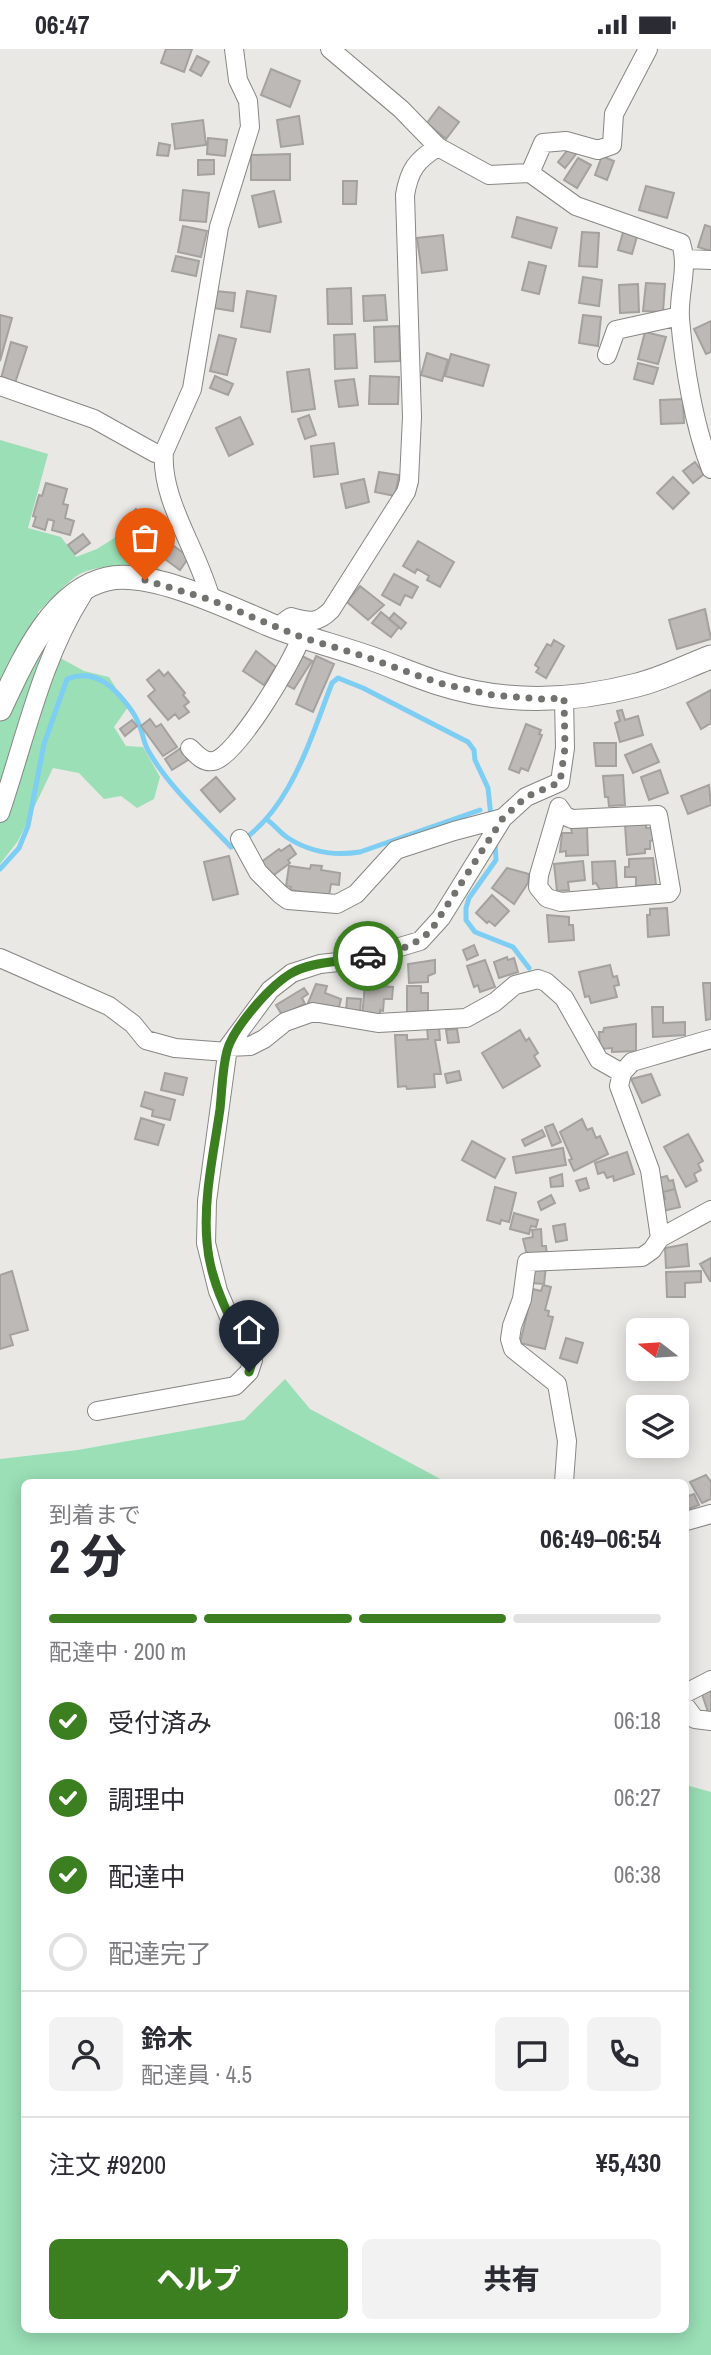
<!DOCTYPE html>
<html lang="ja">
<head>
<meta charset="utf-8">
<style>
  body { margin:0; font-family:"Archivo Narrow","Noto Sans JP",sans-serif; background:#f2f2f3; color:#2b2b33; height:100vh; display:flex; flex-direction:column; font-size:26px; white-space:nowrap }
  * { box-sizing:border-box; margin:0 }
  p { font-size:23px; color:#7c7c81 }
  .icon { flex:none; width:38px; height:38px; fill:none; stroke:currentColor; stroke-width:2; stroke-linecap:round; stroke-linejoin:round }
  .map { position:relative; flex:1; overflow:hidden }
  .panel { position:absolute; left:21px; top:1430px; width:668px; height:854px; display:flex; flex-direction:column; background:#fff; border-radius:10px; box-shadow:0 4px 18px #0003 }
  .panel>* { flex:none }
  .needle { width:46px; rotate:287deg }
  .fabs { position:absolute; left:626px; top:1269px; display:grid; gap:14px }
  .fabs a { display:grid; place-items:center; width:63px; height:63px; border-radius:10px; background:#fff; box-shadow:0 4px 18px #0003; font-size:35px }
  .pin { position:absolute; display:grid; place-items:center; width:60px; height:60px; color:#fff; margin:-72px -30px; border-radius:50% 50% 50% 0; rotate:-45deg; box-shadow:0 0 7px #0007 }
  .pin .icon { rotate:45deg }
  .courier { position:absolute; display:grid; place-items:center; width:70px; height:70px; margin:-35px; border:5px solid #3b7f21; border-radius:50%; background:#fff; color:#222; box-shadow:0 2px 9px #0007 }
  .headline em { font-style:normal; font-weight:800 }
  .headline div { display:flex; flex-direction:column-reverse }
  .headline { display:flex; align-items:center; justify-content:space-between; height:119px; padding:0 28px }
  h1 { font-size:46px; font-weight:800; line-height:52px }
  .bar { display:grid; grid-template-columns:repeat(4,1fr); gap:10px 7px; align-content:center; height:84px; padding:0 28px }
  .bar i { height:9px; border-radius:5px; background:#e1e1e2 }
  .bar .active { background:#3b7f21 }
  .bar p { grid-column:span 4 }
  .line { display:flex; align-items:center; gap:18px; padding:0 28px; border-top:2px solid #e1e1e2 }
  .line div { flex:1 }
  .round { display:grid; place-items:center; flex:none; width:74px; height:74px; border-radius:10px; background:#f2f2f3 }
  ol { padding:0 28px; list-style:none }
  li { display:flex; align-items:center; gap:21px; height:77px }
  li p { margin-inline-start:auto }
  li .icon { padding:7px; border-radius:50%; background:#3b7f21; color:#fff; stroke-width:4 }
  li:last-child { color:#7c7c81 }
  li i { width:38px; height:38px; border:4px solid #e1e1e2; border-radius:50% }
  .button { display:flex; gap:14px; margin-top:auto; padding:14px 28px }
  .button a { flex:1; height:80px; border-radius:10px; background:#3b7f21; color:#fff; font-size:28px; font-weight:800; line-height:80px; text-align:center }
  .button a+a { background:#f2f2f3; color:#2b2b33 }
  .status { display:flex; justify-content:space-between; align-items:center; height:49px; padding:0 35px; background:#fff; direction:ltr }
  .status svg { height:19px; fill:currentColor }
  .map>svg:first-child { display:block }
  .green { fill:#9adfb6 }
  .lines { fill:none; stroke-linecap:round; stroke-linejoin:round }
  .stream { stroke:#7ecef4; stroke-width:5 }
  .building { fill:#bcb9b6; stroke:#a4a29e; stroke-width:2 }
  .minor-casing { stroke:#878682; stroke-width:20 }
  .major-casing { stroke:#878682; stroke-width:25 }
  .minor { stroke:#fff; stroke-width:18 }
  .major { stroke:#fff; stroke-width:23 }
  .done { stroke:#72726f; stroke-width:7; stroke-dasharray:0 12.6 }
  .route { stroke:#3b7f21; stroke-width:9 }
</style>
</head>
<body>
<div class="status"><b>06:47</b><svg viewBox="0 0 49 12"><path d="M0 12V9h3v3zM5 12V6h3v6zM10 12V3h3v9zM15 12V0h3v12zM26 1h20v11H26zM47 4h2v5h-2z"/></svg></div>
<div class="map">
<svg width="711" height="2306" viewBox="0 0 711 2306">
  <rect width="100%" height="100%" fill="#e9e8e5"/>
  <path class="green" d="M0 391 48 405 28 479 61 488 76 508 97 500 119 486 163 523C140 517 96 513 75 528 62 538 50 552 38 563L42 599 84 622 109 628 128 658 114 678 126 697 143 698 160 728 154 750 137 759 121 747 104 750 79 724 53 719 18 792 0 815Z
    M285 1330 310 1360 446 1433H24V2280H686V1736L711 1743V2306H0V1410L78 1401 244 1371Z"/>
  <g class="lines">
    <path class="stream" d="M266 770C274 775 280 784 288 789 310 803 335 807 360 803L480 761
      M495 791 496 811 469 849 466 859V871L475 883 513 898 529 919
      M0 820 19 799 28 777 44 695 67 630C81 624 94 626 107 635 118 643 133 661 138 673 143 683 143 694 149 703 170 739 203 768 231 798 288 769 310 691 332 634L338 629 363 639 468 693 474 701 475 711 488 739 491 768"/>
  </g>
  <path class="building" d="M166 0H192L184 23 161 14Z
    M197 7 209 13 201 27 190 21Z
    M271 20 300 32 290 58 261 46Z
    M439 58 459 73 446 90 427 74Z
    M299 67 303 95 281 98 277 71Z
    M203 71 206 96 175 100 172 75Z
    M208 89 227 91 225 107 207 105Z
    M159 94 170 96 168 107 157 106Z
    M570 98 577 104 565 119 558 113Z
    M290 105V131H251V106Z
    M602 107 614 112 607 131 595 126Z
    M578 109 591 116 577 139 564 131Z
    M198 111H214V125L198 126Z
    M343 132H357L356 155H343Z
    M646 137 674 144 667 169 639 161Z
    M183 141 209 144 206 173 180 171Z
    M274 142 281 173 259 178 252 147Z
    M517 168 557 179 551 199 512 188Z
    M705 176 711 178V202L698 198Z
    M183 177 207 182 201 208 178 203Z
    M624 180 638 184 632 205 618 201Z
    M582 183 599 184 597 218 579 217Z
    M443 186 447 221 422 224 417 189Z
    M176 207 199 212 196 227 172 222Z
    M529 213 546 217 539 245 522 241Z
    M583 228 602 231 599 257 579 254Z
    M646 234 665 235 663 263 643 262Z
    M638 235 639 263 620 264 619 236Z
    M351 239 352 275H328L327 240Z
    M215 242 235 244 233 262 213 259Z
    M247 242 276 247 270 283 241 278Z
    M385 246 387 271 364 272 363 247Z
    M0 266 12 269 0 312Z
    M583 266 601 268 598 297 579 294Z
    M711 272V303L706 305 694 280Z
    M399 277 400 312 375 313 374 278Z
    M645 283 666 288 658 315 638 310Z
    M355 285 357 319 335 320 334 286Z
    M219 286 236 290 227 326 210 322Z
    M11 293 27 298 14 337 0 333Z
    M427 304 448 311 442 332 421 326Z
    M451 305 489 316 483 337 445 327Z
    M638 314 658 319 653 335 634 330Z
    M309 320 315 360 292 363 287 323Z
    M215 327 233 335 228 346 210 339Z
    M370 327 399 328 398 355H369Z
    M354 330 358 356 339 358 335 332Z
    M683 350 684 374 661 375 660 351Z
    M309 366 316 386 305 390 298 370Z
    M240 368 253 395 229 407 216 379Z
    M334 394 338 425 314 428 311 397Z
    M695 413 704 425 693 434 683 422Z
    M379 423 399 426 395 447 375 443Z
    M673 428 689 444 673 460 657 444Z
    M364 430 369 453 346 459 341 435Z
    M46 434 67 440 63 455 68 456 65 469 74 472 70 486 52 481 54 472 48 470 45 481 33 477 36 468 33 467 39 446 42 447Z
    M136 460 164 484 148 503 119 479Z
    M83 485 90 494 75 505 68 496Z
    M167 492 189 508 180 521 158 505Z
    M418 492 454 513 440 538 427 531 429 527 417 520 415 524 403 517Z
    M394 525 418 538 412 549 405 546 400 556 382 546Z
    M360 537 384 556 368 571 347 553Z
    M705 560 711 590 677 600 669 571Z
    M381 563 399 578 391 588 372 574Z
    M394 564 406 574 401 580 389 570Z
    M554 591 564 597 546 629 536 623 539 619 535 616 547 595 551 597Z
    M256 602 276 618 264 636 243 622Z
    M300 606 312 612 294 640 285 635Z
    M316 607 334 615 313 663 296 655Z
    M159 621 164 627 168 623 185 644 183 646 189 653 184 657 189 663 179 670 175 665 168 671 148 647 155 641 147 631Z
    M711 641V674L701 680 687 654Z
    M622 661 625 671 638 667 643 686 620 693 615 674 620 672 617 662Z
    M150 670 156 678 161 675 177 698 163 707 141 677Z
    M132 671 137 677 125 687 120 680Z
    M526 675 541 681 539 685 542 686 528 722 521 719 519 724 509 720Z
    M594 694H616V717H596Z
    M651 695 659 713 633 724 625 706Z
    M181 699 188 711 172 721 165 710Z
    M660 721 668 744 649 751 641 728Z
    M623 726 625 756 609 757 608 748H605L603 727Z
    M216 728 235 750 220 763 201 741Z
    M709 736 711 756 688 765 681 747Z
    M646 774V779H653L654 791 650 792V800H645V804L627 806 625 776Z
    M587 778 588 806 566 807V802L560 803 562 784H572L571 779Z
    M290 796 296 805 288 811 290 814 271 828 260 814 279 800 281 802Z
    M229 807 238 845 213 851 204 813Z
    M653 809 656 836 636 837V828H625V818H629V810Z
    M583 812 585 831 568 833 569 841 557 842 554 815Z
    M615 812 617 840 600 841 596 834 593 835 592 813Z
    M311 816 322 817 321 821 340 824 339 836 331 835 329 847 290 841 291 838 286 837 289 817 310 820Z
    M507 819 529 825 528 834 514 855 492 839Z
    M492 846 509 862 495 877 489 872 487 874 476 864Z
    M667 859 669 886 648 888 647 866H650V860Z
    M547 866 569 868V876H573L574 891 549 893Z
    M474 896 478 906 467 911 463 901Z
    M507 908 508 911 514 909 518 923 499 929 494 913Z
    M435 911V924L428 927V933L409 934 408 915Z
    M485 911 495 938 480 943 478 936 474 938 467 917Z
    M610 916 613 928 617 927 619 936 614 937 617 948 591 954 589 947 585 948 579 923Z
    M703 934H711V970L706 971Z
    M316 935 327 937 325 944 341 950 338 962 308 954Z
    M365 936 393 938 392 950H384L383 962 380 961V965L362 967Z
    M407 937H421V944H428V965H407Z
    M304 939 308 945 302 949 305 955 282 966 276 956Z
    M347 949 361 950 360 964 346 962Z
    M652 958H663V974L685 973V986L653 988Z
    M636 975V1002L612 1003V999L600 1000 599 983H603L604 979Z
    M439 978 440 991H435L441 1025H434L435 1038 407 1040 406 1037 398 1038 395 986H407V991L428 990 427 979Z
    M457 980 459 993 448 994 446 981Z
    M520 981 526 992 529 989 538 1004 534 1007 540 1017 503 1039 482 1004Z
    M459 1022 461 1031 447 1034 445 1025Z
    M165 1024 187 1029 183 1046 161 1041Z
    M651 1025 660 1046 642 1054 631 1030Z
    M145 1043 175 1051 170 1071 152 1067 153 1061 141 1057Z
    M141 1069 164 1076 158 1096 135 1090Z
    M582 1070 587 1081 592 1079 596 1089 600 1087 608 1105 574 1122 569 1111 572 1110 560 1083Z
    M553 1075 561 1093 552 1097 545 1078Z
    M542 1081 545 1087 525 1097 522 1091Z
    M688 1085 703 1112 698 1115 701 1121 694 1125 697 1132 686 1138 664 1098Z
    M472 1092 505 1110 495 1129 462 1111Z
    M563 1099 566 1116 516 1124 513 1108Z
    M627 1103 634 1125 614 1132 613 1127 607 1129 604 1123 598 1125 595 1114Z
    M562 1125 563 1137 551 1138 550 1129Z
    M667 1127 669 1132 673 1131 675 1140 663 1143 659 1129Z
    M586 1129 589 1139 580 1142 576 1132Z
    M495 1138 516 1144 509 1173 501 1171 500 1175 487 1171Z
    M675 1140 680 1158 663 1162 660 1151 665 1150 663 1143Z
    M551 1146 555 1154 541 1161 538 1153Z
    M514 1164 538 1171 536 1178 531 1177 529 1185 510 1180Z
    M565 1175 567 1191 556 1193 553 1177Z
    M541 1180 542 1197H546L547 1206H527L523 1190 533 1188 532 1181Z
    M687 1195 689 1217 666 1219 665 1199Z
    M711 1209V1232H710L700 1215Z
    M531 1216 546 1217 544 1235 530 1234Z
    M12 1222 28 1281 10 1286 13 1296 0 1300V1226Z
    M701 1222V1233L685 1234V1248H667L666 1223Z
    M543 1236 551 1238 545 1261 549 1262 548 1267 553 1268 545 1300 520 1294 533 1240 541 1242Z
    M566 1289 583 1294 577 1314 560 1309Z
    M706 1426 711 1433V1450L702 1454 690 1433Z
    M694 1445 699 1456 686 1461V1448Z
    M711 1639V1665L709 1666 701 1642Z"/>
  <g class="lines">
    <g class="minor-casing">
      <path id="minor" d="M330 0 401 60 438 98 489 126 530 124 576 157 681 194C689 220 678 244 680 270 684 316 694 377 711 420
        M530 124 543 94 566 92 598 101 612 96 614 65 648 0
        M686 210 711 211
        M607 306 616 281 680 267
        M0 337 94 370 155 404
        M211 551C199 503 160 451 164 403L192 340 219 178 250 78 248 52 238 31 234 0
        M282 581 285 572 291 568C310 573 317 575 331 561L406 443 409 432 412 368 405 146C409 122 416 111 438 98
        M190 699C196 705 203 714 213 712 235 710 294 611 301 588
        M559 758 565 767 572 770 658 766 671 841 669 844 561 853 547 849 538 838 539 826Z
        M0 764C25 691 41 611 83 545
        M240 790 258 823 280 845 288 851 337 855 356 845 396 801 454 782 503 769
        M0 909 109 957 133 975 146 991 175 999 227 1003
        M228 998 250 997 264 990 285 973 313 963 378 974 466 969 495 953 515 936 538 930 546 933 564 949 599 1011 622 1024
        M660 1189 650 1121 619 1037 622 1024 632 1013 711 990
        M97 1362 235 1337 249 1323 253 1311 233 1277 218 1242 206 1194 207 1152 228 998 270 941 292 924 320 915 356 911 420 892 441 869 503 769 526 748 560 733 565 699 564 649
        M564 1433 567 1392 557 1335 513 1300 510 1290 512 1277 522 1250 527 1213 642 1208 652 1201 660 1189 711 1161
        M686 1472 711 1465
        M686 1644 711 1631
        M686 1658 695 1670 711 1672"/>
    </g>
    <g class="major-casing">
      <path id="major" d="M0 660C21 615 52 542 107 530 149 520 229 558 268 575 299 588 332 596 364 607 389 615 413 626 438 634 503 655 572 653 637 636 662 630 687 617 711 608"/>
    </g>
    <use href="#minor" class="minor"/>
    <use href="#major" class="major"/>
  </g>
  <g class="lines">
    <path class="done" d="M145 531 211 551 301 588 363 607 439 634 492 646 540 650 564 649 565 699 560 733 526 748 503 769 430 883 410 897 368 907"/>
    <path class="route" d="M249 1323 253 1311C232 1275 210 1235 207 1193 203 1149 214 1103 220 1060 222 1042 222 1021 227 1002 233 979 270 937 290 925 313 911 343 914 368 907"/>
  </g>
</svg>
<div class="fabs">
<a><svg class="needle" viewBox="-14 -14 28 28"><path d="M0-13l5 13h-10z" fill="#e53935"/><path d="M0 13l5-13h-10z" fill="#7c7c81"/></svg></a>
<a><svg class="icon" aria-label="layers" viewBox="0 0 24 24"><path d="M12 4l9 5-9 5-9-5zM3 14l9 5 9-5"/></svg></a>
</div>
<div class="pin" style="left:145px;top:531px;background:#ea580c"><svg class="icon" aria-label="bag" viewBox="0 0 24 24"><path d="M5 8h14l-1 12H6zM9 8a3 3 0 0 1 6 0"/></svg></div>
<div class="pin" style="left:249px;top:1323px;background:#1f2937"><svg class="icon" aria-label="home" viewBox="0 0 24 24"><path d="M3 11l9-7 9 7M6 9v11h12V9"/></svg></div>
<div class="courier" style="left:368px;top:907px"><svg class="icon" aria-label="car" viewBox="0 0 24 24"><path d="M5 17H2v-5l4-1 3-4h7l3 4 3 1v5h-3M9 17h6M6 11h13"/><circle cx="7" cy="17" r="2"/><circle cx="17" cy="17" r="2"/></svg></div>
<section class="panel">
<div class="headline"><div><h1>2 分</h1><p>到着まで</p></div><em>06:49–06:54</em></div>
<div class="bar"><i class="active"></i><i class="active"></i><i class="active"></i><i></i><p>配達中 · 200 m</p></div>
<ol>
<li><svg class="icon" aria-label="check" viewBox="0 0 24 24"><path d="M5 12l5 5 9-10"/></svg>受付済み<p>06:18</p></li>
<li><svg class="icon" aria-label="check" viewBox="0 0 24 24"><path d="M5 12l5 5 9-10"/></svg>調理中<p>06:27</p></li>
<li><svg class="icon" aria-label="check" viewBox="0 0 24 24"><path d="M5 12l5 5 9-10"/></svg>配達中<p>06:38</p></li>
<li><i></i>配達完了</li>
</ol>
<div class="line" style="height:126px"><a class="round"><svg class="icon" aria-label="person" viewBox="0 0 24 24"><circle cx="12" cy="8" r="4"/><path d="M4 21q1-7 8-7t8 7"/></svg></a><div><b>鈴木</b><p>配達員 · 4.5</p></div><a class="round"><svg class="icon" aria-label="chat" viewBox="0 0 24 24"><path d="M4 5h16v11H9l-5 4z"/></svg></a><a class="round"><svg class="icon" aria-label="phone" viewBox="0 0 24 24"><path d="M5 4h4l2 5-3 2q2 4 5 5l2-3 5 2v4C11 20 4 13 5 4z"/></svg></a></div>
<div class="line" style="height:91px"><div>注文 #9200</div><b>¥5,430</b></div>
<div class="button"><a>ヘルプ</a><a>共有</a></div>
</section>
</div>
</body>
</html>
